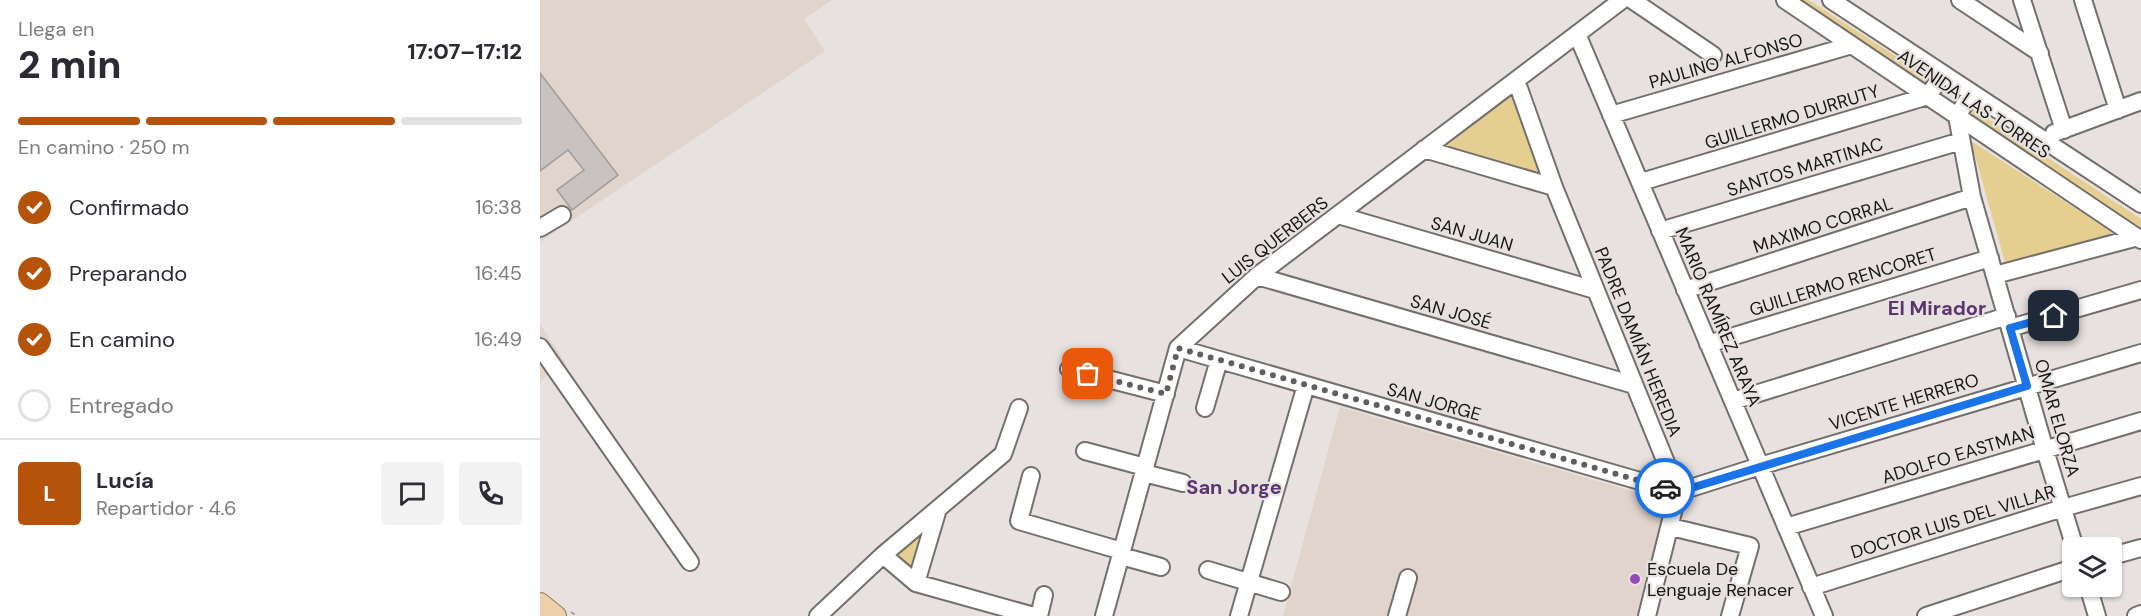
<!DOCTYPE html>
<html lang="es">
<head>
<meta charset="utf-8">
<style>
  body { margin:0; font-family:"DM Sans",sans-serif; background:#f2f2f3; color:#2b2b33; height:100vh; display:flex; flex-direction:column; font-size:22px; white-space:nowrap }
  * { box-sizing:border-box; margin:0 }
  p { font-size:20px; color:#7c7c81 }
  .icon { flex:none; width:33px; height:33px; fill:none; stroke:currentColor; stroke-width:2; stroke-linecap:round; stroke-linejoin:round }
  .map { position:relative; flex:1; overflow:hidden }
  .drawer { display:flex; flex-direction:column; background:#fff; width:540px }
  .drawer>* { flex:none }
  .buttons { position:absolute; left:1522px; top:537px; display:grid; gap:12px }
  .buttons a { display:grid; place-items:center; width:60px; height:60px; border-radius:6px; background:#fff; box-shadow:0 2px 4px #0004; font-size:30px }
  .pin { position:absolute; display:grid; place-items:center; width:51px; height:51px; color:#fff; margin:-26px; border-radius:12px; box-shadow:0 3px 9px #0006 }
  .courier { position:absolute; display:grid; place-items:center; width:60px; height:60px; margin:-30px; border:4px solid #1a73e8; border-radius:50%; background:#fff; color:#222; box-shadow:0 2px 8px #0007 }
  .summary em { font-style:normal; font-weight:800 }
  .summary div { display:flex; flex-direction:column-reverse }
  .summary { display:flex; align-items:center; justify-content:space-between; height:102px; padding:0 18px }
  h1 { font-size:39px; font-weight:800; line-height:45px }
  .bar { display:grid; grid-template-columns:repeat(4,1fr); gap:9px 6px; align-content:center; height:72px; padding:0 18px }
  .bar i { height:8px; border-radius:4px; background:#e1e1e2 }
  .bar .on { background:#b45309 }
  .bar p { grid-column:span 4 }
  .line { display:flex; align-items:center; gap:15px; padding:0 18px; border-top:2px solid #e1e1e2 }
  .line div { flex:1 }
  .round { display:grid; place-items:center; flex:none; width:63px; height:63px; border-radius:6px; background:#f2f2f3 }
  ol { padding:0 18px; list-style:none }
  li { display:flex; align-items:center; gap:18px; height:66px }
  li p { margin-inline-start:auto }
  li .icon { padding:6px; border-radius:50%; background:#b45309; color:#fff; stroke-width:4 }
  li:last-child { color:#7c7c81 }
  li i { width:33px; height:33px; border:3px solid #e1e1e2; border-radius:50% }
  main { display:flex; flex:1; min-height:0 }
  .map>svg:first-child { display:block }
  .built { fill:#e1d4cd }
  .green { fill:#e4ce90 }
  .building { fill:#c8c2c0; stroke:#a09a99; stroke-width:1.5 }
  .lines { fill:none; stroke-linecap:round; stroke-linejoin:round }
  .minor-casing { stroke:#746f6c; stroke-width:20 }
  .major-casing { stroke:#9b7b54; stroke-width:22 }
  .path { stroke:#a4a09d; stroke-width:2; stroke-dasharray:4.5 3; stroke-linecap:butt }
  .minor { stroke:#fff; stroke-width:16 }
  .major { stroke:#edd0ac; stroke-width:20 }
  .done { stroke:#615e5c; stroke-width:6; stroke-dasharray:0 10.8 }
  .route { stroke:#1a73e8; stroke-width:8 }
  .poi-dot { fill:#9749ba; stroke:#e7e2df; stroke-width:2 }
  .labels { text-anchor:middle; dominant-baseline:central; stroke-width:4.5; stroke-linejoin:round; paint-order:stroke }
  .street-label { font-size:18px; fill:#191716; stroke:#e7e2df }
  .poi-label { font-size:18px; fill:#191716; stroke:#e7e2df; text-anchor:start }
  .neighbourhood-label { font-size:20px; font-weight:bold; fill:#5b356d; stroke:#e7e2df }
</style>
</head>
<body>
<main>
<section class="drawer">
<div class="summary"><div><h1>2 min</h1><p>Llega en</p></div><em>17:07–17:12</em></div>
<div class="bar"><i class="on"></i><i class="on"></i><i class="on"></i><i></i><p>En camino · 250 m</p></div>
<ol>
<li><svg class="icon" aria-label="check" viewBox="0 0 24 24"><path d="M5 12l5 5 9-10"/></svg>Confirmado<p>16:38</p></li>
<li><svg class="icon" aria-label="check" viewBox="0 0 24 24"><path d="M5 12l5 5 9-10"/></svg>Preparando<p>16:45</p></li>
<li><svg class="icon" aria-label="check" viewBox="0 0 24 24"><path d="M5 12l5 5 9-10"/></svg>En camino<p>16:49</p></li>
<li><i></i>Entregado</li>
</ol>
<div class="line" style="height:108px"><b class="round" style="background:#b45309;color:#fff">L</b><div><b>Lucía</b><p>Repartidor · 4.6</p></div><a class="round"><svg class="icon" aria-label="chat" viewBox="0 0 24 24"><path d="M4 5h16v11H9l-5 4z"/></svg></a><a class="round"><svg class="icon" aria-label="phone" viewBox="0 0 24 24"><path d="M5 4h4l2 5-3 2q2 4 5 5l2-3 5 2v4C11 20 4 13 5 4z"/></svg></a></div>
</section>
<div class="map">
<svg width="1601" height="616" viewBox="0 0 1601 616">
  <rect width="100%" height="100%" fill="#e7e2df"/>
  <path class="built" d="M0 0H292L264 19 285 51 0 242Z
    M0 324 25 362 0 381Z
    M800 407 1127 501 1096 616H743Z"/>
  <path class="green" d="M1253 0H1269L1391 79 1386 87Z
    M973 93 1004 177 904 148Z
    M1433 109 1601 219V230L1429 115Z
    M1431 141 1580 237 1466 266Z
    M390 522 375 572 354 553Z"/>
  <path class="building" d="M0 73 78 175 32 210 17 190 44 170 28 150 0 171Z"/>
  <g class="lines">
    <g class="minor-casing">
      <path id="minor" d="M1092 0 1173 55
        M1245 0 1601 240
        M1291 0 1601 204
        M1420 0 1500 53
        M1482 0 1524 130
        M1543 0 1578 110
        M1037 34 1284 616
        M976 80 1014 187 1138 492 1107 616
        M1432 93 1417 116 1432 197 1505 450 1535 548
        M1071 115 1312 45
        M1514 133 1601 101
        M884 149 1014 187
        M1101 182 1388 96 1403 74
        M798 215 1055 290
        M0 228 22 215
        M1120 231 1421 141
        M1455 275 1598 237
        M717 276 1094 385
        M1145 290 1432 197
        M1470 328 1601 290
        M1168 344 1450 258
        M0 347 150 562
        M638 348 1138 492
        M529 369 626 394
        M1193 401 1467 316
        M665 408 679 360
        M545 451 605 467
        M604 473 643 483
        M491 476 479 521 582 551
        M1138 492 1220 466 1601 353
        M1131 527 1210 546 1190 616
        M1246 527 1601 421
        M343 555 376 583 494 616
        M581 556 621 567
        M1572 556 1601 548
        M668 570 741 592
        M376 583 398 509
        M1548 586 1557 616
        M1271 587 1523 508 1601 486
        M278 616 343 555 463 454 479 408
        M499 616 504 595
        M564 616 638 348 717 276 1082 0
        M699 616 766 385
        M857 616 868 578
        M1386 616 1533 568
        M1596 616 1601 614"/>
    </g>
    <g class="major-casing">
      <path id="major" d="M0 603 16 616"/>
    </g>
    <path class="path" d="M31 612 37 616"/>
    <use href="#minor" class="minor"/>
    <use href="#major" class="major"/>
  </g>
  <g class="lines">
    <path class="done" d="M548 374 626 394 638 348 1125 488"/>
    <path class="route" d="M1125 488 1138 492 1487 386 1470 328 1514 316"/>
  </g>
  <circle class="poi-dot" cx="1095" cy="579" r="6"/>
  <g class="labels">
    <g class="street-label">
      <text transform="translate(1186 61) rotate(-16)">PAULINO ALFONSO</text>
      <text transform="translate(1434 104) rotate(34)">AVENIDA LAS TORRES</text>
      <text transform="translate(1252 117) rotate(-17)">GUILLERMO DURRUTY</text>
      <text transform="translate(1265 167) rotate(-17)">SANTOS MARTINAC</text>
      <text transform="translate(1283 225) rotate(-18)">MAXIMO CORRAL</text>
      <text transform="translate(932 234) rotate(16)">SAN JUAN</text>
      <text transform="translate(735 240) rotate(-38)">LUIS QUERBERS</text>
      <text transform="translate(1303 282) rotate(-17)">GUILLERMO RENCORET</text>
      <text transform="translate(911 312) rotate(16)">SAN JOSÉ</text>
      <text transform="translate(1178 317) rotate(67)">MARIO RAMÍREZ ARAYA</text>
      <text transform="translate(1098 342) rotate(68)">PADRE DAMIÁN HEREDIA</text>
      <text transform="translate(894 402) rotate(16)">SAN JORGE</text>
      <text transform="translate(1364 402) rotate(-17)">VICENTE HERRERO</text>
      <text transform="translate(1517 418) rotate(74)">OMAR ELORZA</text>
      <text transform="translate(1418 455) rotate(-17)">ADOLFO EASTMAN</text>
      <text transform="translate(1413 522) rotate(-17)">DOCTOR LUIS DEL VILLAR</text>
    </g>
    <g class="poi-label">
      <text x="1107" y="569">Escuela De<tspan x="1107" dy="21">Lenguaje Renacer</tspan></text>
    </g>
    <g class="neighbourhood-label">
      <text x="1397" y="308">El Mirador</text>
      <text x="694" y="487">San Jorge</text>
    </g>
  </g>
</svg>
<div class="buttons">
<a><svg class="icon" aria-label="layers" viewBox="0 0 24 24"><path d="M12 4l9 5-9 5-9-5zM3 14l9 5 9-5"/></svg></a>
</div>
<div class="pin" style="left:548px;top:374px;background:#ea580c"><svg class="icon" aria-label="bag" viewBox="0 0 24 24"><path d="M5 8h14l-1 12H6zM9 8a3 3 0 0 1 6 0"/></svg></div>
<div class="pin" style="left:1514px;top:316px;background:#1f2937"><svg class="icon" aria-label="home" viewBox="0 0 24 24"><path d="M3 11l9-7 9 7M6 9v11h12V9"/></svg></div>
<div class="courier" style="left:1125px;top:488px"><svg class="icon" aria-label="car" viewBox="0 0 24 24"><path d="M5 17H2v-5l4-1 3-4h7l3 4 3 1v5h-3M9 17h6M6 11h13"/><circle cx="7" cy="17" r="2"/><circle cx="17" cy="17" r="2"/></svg></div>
</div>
</main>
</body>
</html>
